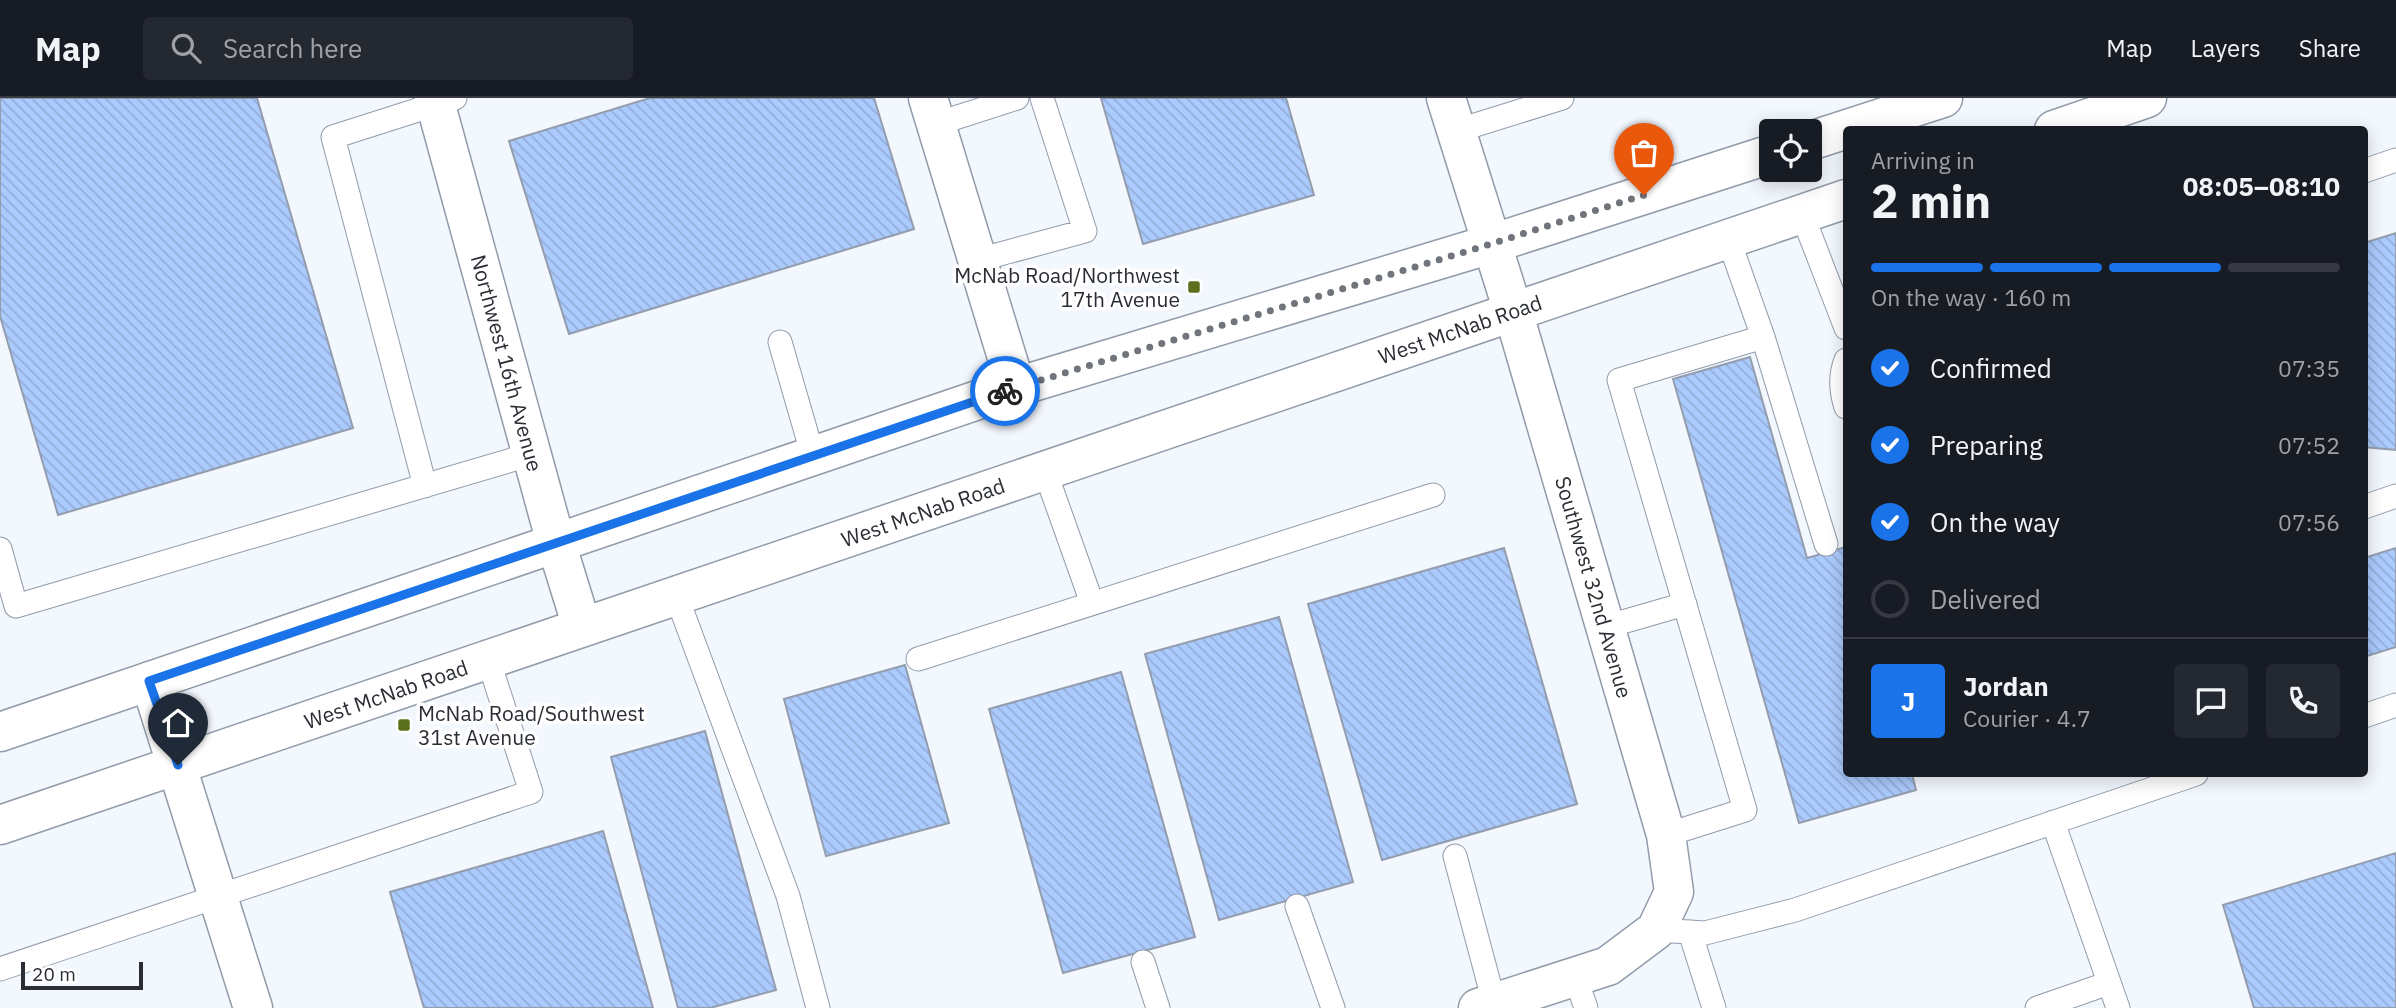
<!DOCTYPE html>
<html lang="en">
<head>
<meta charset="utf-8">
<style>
  body { margin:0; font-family:"IBM Plex Sans",sans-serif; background:#242831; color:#f1f3f6; height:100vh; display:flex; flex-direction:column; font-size:26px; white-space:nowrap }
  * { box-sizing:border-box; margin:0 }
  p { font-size:23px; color:#9ea1a6 }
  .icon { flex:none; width:38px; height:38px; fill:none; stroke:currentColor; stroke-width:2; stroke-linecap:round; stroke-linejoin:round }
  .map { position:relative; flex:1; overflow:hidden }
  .drawer { position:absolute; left:1843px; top:28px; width:525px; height:651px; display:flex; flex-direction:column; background:#171b24; border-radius:7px; box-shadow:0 4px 18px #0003 }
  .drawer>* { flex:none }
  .controls { position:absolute; left:1759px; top:21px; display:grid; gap:14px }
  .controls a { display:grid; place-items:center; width:63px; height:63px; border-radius:7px; background:#171b24; box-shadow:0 4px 18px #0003; font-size:35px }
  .scale { position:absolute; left:21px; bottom:18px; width:122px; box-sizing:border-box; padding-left:7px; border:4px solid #2a2e34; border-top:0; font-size:19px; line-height:24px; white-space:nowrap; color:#2a2e34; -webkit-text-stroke:5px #fff; paint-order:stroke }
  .pin { position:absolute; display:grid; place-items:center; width:60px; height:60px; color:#fff; margin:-72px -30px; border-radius:50% 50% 50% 0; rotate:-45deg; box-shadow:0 0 7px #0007 }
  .pin .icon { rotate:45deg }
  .courier { position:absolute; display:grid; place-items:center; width:70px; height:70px; margin:-35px; border:5px solid #1a73e8; border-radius:50%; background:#fff; color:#222; box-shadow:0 2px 9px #0007 }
  .summary em { font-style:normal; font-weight:700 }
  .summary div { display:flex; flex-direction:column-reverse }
  .summary { display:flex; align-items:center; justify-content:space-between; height:119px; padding:0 28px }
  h1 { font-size:46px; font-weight:700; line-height:52px }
  .bar { display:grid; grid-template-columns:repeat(4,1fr); gap:10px 7px; align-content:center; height:84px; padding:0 28px }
  .bar i { height:9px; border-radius:5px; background:#363941 }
  .bar .current { background:#1a73e8 }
  .bar p { grid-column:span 4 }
  .line { display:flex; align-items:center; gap:18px; padding:0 28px; border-top:2px solid #363941 }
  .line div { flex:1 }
  .round { display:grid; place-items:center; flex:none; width:74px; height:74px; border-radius:7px; background:#242831 }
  ol { padding:0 28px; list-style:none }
  li { display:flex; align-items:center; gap:21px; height:77px }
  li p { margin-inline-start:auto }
  li .icon { padding:7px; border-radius:50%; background:#1a73e8; color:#fff; stroke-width:4 }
  li:last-child { color:#9ea1a6 }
  li i { width:38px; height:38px; border:4px solid #363941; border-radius:50% }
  header { display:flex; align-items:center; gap:42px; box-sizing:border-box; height:98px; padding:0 35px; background:#171b24; border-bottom:2px solid #363941 }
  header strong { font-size:33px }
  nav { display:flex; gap:38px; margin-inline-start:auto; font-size:24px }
  .search { width:490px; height:63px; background:#242831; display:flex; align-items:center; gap:18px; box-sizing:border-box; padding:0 24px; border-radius:7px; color:#9ea1a6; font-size:26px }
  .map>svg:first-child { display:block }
  .building { fill:url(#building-back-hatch); stroke:#939dad; stroke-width:2 }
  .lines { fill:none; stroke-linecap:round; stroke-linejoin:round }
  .service-casing { stroke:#919baa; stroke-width:25 }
  .minor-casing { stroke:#919baa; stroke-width:41 }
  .secondary-casing { stroke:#919baa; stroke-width:41 }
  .service { stroke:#fff; stroke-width:23 }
  .minor { stroke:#fff; stroke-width:38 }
  .secondary { stroke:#fff; stroke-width:38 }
  .done { stroke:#70747b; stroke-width:7; stroke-dasharray:0 12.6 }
  .route { stroke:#1a73e8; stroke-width:9 }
  .poi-dot { fill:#5b6f1e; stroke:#fff; stroke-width:2.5 }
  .labels { text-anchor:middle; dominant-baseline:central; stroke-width:7; stroke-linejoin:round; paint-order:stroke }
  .poi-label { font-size:21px; fill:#2a2e34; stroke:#fff; text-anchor:end }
  .street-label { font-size:21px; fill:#2a2e34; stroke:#fff }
</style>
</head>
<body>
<header>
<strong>Map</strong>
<div class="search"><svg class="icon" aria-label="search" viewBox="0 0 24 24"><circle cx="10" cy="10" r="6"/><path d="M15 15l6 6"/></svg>Search here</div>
<nav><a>Map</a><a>Layers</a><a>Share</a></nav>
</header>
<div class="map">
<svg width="2396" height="910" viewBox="0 0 2396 910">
  <defs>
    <pattern id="building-back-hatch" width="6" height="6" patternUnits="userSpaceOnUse" patternTransform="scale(1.75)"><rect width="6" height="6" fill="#abcafd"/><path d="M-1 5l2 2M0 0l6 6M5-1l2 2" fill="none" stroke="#93aed9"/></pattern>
  </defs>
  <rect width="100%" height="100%" fill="#f3f7fe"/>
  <path class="building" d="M0 0H257L353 330 58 417 0 218Z
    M650 0H874L914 131 569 236 509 43Z
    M1101 0H1286L1314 97 1143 146Z
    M2396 135V352L2364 349V145Z
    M1750 259 1807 460 1846 449V676H1912L1916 692 1799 725 1673 281Z
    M1504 450 1577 706 1382 762 1308 506Z
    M2396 450V549L2364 559V460Z
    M1279 519 1353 784 1219 822 1145 556Z
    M905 567 949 725 826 758 784 601Z
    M1121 574 1195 839 1063 875 989 611Z
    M705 633 776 892 710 910H678L611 659Z
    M603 733 653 910H424L390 794Z
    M2396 755V910H2254L2223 807Z"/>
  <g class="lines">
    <g class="service-casing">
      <path id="service" d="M936 26 1017 0
        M1456 33 1562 0
        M2364 73 2396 62
        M1802 116 1846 230
        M1728 140 1763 239
        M978 162 1085 133 1042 0
        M780 244 813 358
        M1846 262C1840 277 1841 294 1846 309
        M1045 373 1092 505
        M425 388 333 39 455 0
        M2364 409 2396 398
        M0 451 16 508 532 356
        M676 497 788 798 818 910
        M1605 529 1685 506
        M918 561 1433 397
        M2364 618 2396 607
        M2053 724 2118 910
        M1666 737 1745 712 1619 282 1763 239 1826 446
        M1455 758 1494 904
        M1297 808 1333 910
        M1656 832 1705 835 1795 812 2196 676
        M1690 834 1714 910
        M1143 864 1158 910
        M0 871 531 694 488 561
        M1575 878 1586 910
        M2037 910 2109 885"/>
    </g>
    <g class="minor-casing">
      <path id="minor" d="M434 0 556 445 582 529
        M928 0 1016 289
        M1446 0 1513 213 1666 737 1674 794 1656 832 1608 868 1478 910
        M150 583 253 910"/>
    </g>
    <g class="secondary-casing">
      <path id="secondary" d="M2054 32 2147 0
        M1810 43 1943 0
        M0 634 1016 289 1491 146 1771 56
        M0 727 1846 101"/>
    </g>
    <use href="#service" class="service"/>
    <use href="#minor" class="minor"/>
    <use href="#secondary" class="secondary"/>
  </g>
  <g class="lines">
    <path class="done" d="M1005 293 1491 146 1644 97"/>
    <path class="route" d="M178 667 149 583 1005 293"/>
  </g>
  <g class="poi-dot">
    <rect x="1187" y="182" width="14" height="14" rx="3.5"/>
    <rect x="397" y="620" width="14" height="14" rx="3.5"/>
  </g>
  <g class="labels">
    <g class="poi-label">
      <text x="1180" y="177">McNab Road/Northwest<tspan x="1180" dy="24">17th Avenue</tspan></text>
      <text x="418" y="615" text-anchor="start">McNab Road/Southwest<tspan x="418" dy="24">31st Avenue</tspan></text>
    </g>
    <g class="street-label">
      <text transform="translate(1460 231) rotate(-19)">West McNab Road</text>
      <text transform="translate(507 265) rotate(75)">Northwest 16th Avenue</text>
      <text transform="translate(923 414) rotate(-19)">West McNab Road</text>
      <text transform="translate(1594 489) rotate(74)">Southwest 32nd Avenue</text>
      <text transform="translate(386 596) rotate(-19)">West McNab Road</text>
    </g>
  </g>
</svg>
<div class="controls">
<a><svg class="icon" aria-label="locate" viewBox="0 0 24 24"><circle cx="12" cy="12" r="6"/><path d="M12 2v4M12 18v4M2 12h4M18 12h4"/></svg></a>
</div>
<div class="scale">20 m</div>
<div class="pin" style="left:1644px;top:97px;background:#ea580c"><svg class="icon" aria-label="bag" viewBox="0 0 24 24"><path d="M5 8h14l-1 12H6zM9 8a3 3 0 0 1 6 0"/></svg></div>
<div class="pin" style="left:178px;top:667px;background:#1f2937"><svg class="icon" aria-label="home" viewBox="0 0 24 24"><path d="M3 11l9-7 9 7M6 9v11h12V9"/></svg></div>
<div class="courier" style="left:1005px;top:293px"><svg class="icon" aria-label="bike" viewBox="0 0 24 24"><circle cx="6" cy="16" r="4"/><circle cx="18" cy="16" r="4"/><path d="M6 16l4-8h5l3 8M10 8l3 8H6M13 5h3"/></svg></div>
<section class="drawer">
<div class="summary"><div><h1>2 min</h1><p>Arriving in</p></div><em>08:05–08:10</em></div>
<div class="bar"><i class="current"></i><i class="current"></i><i class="current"></i><i></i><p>On the way · 160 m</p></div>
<ol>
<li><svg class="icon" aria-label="check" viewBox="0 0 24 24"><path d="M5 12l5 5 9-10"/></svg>Confirmed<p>07:35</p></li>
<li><svg class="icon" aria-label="check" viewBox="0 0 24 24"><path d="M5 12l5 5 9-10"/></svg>Preparing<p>07:52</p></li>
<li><svg class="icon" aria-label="check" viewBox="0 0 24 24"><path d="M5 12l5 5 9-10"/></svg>On the way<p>07:56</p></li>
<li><i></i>Delivered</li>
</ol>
<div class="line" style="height:126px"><b class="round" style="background:#1a73e8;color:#fff">J</b><div><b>Jordan</b><p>Courier · 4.7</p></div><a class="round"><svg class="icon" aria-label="chat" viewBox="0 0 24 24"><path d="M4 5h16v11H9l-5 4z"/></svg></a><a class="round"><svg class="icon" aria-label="phone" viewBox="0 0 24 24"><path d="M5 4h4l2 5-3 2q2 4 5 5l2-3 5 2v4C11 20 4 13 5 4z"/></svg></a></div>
</section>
</div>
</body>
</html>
